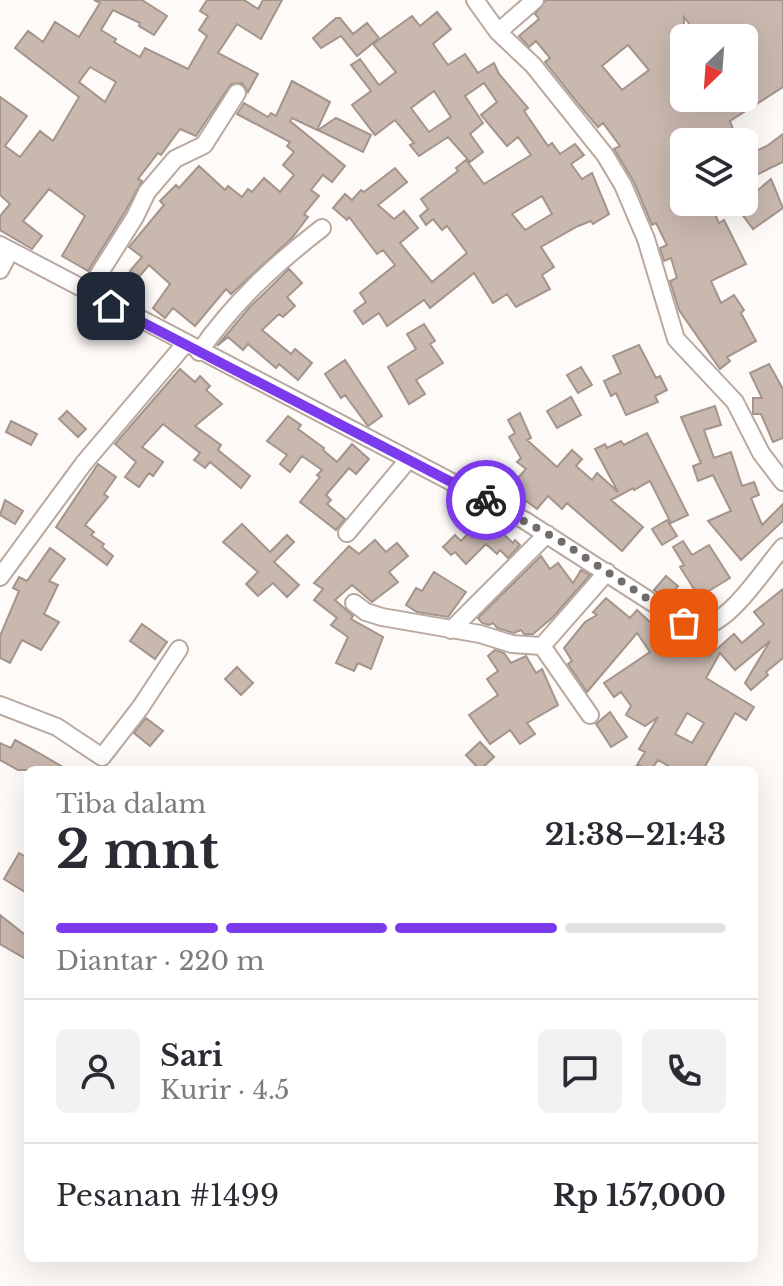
<!DOCTYPE html>
<html lang="id">
<head>
<meta charset="utf-8">
<style>
  body { margin:0; font-family:"Libre Baskerville",serif; background:#f2f2f3; color:#2b2b33; height:100vh; display:flex; flex-direction:column; font-size:30px; white-space:nowrap }
  * { box-sizing:border-box; margin:0 }
  p { font-size:26px; color:#7c7c81 }
  .icon { flex:none; width:44px; height:44px; fill:none; stroke:currentColor; stroke-width:2; stroke-linecap:round; stroke-linejoin:round }
  .map { position:relative; flex:1; overflow:hidden }
  .details { position:absolute; left:24px; top:766px; width:734px; height:496px; display:flex; flex-direction:column; background:#fff; border-radius:12px; box-shadow:0 8px 32px #0002 }
  .details>* { flex:none }
  .needle { width:52px; rotate:205deg }
  .controls { position:absolute; left:670px; top:24px; display:grid; gap:16px }
  .controls a { display:grid; place-items:center; width:88px; height:88px; border-radius:12px; background:#fff; box-shadow:0 8px 32px #0002; font-size:40px }
  .pin { position:absolute; display:grid; place-items:center; width:68px; height:68px; color:#fff; margin:-34px; border-radius:16px; box-shadow:0 4px 12px #0006 }
  .courier { position:absolute; display:grid; place-items:center; width:80px; height:80px; margin:-40px; border:6px solid #7c3aed; border-radius:50%; background:#fff; color:#222; box-shadow:0 2px 10px #0007 }
  .headline em { font-style:normal; font-weight:800 }
  .headline div { display:flex; flex-direction:column-reverse }
  .headline { display:flex; align-items:center; justify-content:space-between; height:136px; padding:0 32px }
  h1 { font-size:52px; font-weight:800; line-height:60px }
  .bar { display:grid; grid-template-columns:repeat(4,1fr); gap:12px 8px; align-content:center; height:96px; padding:0 32px }
  .bar i { height:10px; border-radius:6px; background:#e1e1e2 }
  .bar .active { background:#7c3aed }
  .bar p { grid-column:span 4 }
  .line { display:flex; align-items:center; gap:20px; padding:0 32px; border-top:2px solid #e1e1e2 }
  .line div { flex:1 }
  .round { display:grid; place-items:center; flex:none; width:84px; height:84px; border-radius:12px; background:#f2f2f3 }
  .map>svg:first-child { display:block }
  .building { fill:#c9b8ae; stroke:#a4948b; stroke-width:2; fill-rule:evenodd }
  .lines { fill:none; stroke-linecap:round; stroke-linejoin:round }
  .minor-casing { stroke:#b9a89f; stroke-width:20 }
  .minor { stroke:#fff; stroke-width:16 }
  .done { stroke:#736d6a; stroke-width:8; stroke-dasharray:0 14.4 }
  .route { stroke:#7c3aed; stroke-width:10 }
</style>
</head>
<body>
<div class="map">
<svg width="783" height="1286" viewBox="0 0 783 1286">
  <rect width="100%" height="100%" fill="#fdfaf8"/>
  <path class="building" d="M94 0H142L167 16 154 35 139 26 140 23 113 10 101 30 116 39 114 42 140 57 145 48 188 69 207 36 199 30 208 16 200 11 207 0H244L258 9 263 0H282L261 39 237 24 218 53 258 74 248 92 242 83 231 84 196 136 180 129 161 155 158 153 138 179 142 181 125 212 88 271 62 256 85 216 49 189 23 221 42 236 32 249 0 230V216L10 204 0 195V97L27 116 5 146 20 157 40 131 53 141 79 97 15 48 28 31 43 42 55 22 79 37 100 3ZM90 67 116 82 105 102 79 82Z
    M546 0H783V87L730 121 735 135 721 140 719 136 703 142H684V169L680 172 684 183 678 186 684 202H709L719 223 724 220 746 264 711 281 721 303 734 295 744 310 741 313 756 341 727 357 730 361 720 369 679 310 670 281 677 278 671 258 664 261 660 248 667 245 656 223 652 225 634 182 614 149 620 146 603 123 598 127 581 107 545 62 550 58 536 41 529 47 519 36 539 19 535 14ZM684 17 700 38H727L744 30V98L727 105 723 98H684ZM628 45 649 70 622 90 602 66Z
    M437 12 451 29 433 44 448 65 465 54 478 73 494 63 499 74 528 108 524 111 548 146 552 143 560 154 575 144 584 155 571 164 582 179 592 173 609 214 593 224 591 221 578 226 541 247 554 267 542 275 550 289 516 307 507 294 493 303 474 273 430 308 424 300 387 326 379 313 363 324 354 311 366 302 360 293 395 265 383 250 377 254 349 217 347 220 333 208 345 194 352 200 361 190 364 192 395 168 407 182 378 205 394 219 404 211 418 228 400 243 432 282 467 253 447 226 442 230 433 219 426 225 420 216 428 209 421 199 458 171 456 168 466 160 484 184 531 155 518 137 507 146 481 115 497 102 484 83 465 96 483 123 470 134 483 152 470 162 448 137 419 156 410 145 414 143 395 120 375 135 352 105 371 91 351 65 360 59 379 85 396 72 373 44 412 16 420 26ZM434 91 451 117 429 132 411 108ZM542 196 552 214 525 230 512 214Z
    M336 18H340L353 34 367 23 379 38 357 56 341 36 321 48 313 38Z
    M292 81 330 102 317 130 292 118 290 121 345 166 332 182 323 175 311 190 319 196 304 214 308 217 292 238 231 294 226 289 195 326 173 308 165 318 153 308 170 284 149 265 138 278 130 271 142 257 129 247 164 205 160 201 176 185 179 188 199 166 225 190 228 186 242 197 248 189 252 192 264 178 280 192 294 175 283 165 294 152 287 146 290 142 237 114 244 103 268 117 271 113 276 116Z
    M336 118 371 135 363 152 318 130Z
    M783 134V162L744 181V156L767 146Z
    M771 179 783 208 753 229 733 202H744Z
    M289 269 302 283 287 297 295 306 283 317 279 314 262 330 291 354 295 349 312 363 298 380 279 364 276 368 248 344 243 350 228 337 217 346 249 308Z
    M424 324 435 341 430 344 443 363 416 380 425 394 409 404 388 367 416 349 407 334Z
    M639 345 656 378 660 376 667 390 655 396 658 402 626 415 616 393 611 396 604 381 621 373 613 356Z
    M345 360 382 416 368 426 345 395 341 398 325 374Z
    M769 364 783 389V438L773 442 761 414H753V398H762L750 373Z
    M581 367 592 385 578 393 567 375Z
    M180 369 195 382 200 376 210 386 206 390 222 404 195 426 221 445 218 450 250 476 241 488 210 462 205 468 197 462 194 460 200 453 163 424 142 447 163 462 153 476 149 473 139 487 125 477 136 462 115 444Z
    M571 397 581 415 557 428 547 411Z
    M715 406 721 425 704 430 714 458 731 452 742 486 754 482 759 495 751 498 762 525 783 504V521L741 560 708 521 731 511 713 475 698 481 693 466 701 463 681 417Z
    M67 411 86 429 78 437 59 419Z
    M520 413 531 438 527 440 557 467 572 450 582 459 576 466 592 480 597 473 618 492 595 449 605 444 607 448 621 441 624 445 647 433 688 515 671 523 650 481 634 490 633 488 611 500 643 527 622 551 567 503 562 509 548 496 537 509 509 488 526 469 517 462 521 458 509 437 515 433 508 420Z
    M288 416 301 425 298 429 324 448 323 450 337 462 352 444 369 459 356 474 349 468 326 495 331 500 327 504 345 519 336 530 300 502 320 477 317 475 322 470 302 456 290 472 280 464 287 455 267 441Z
    M11 421 37 434 31 445 6 432Z
    M98 464 116 477 104 494 108 497 85 525 94 532 91 535 104 544 102 547 113 556 107 565 56 527Z
    M5 500 23 511 15 524 0 515Z
    M482 519 495 531 497 528 513 543 515 540 520 545 508 558 500 550 497 554 486 544 466 564 455 552 451 555 443 547 455 535 461 541Z
    M667 520 677 536 662 545 652 529Z
    M242 524 270 552 287 535 294 542 274 562 299 585 287 597 273 583 258 596 246 584 258 572 223 542Z
    M375 540 386 552 397 543 408 556 389 572 398 582 372 602 352 585 335 600 353 616 351 619 383 637 371 669 358 663 354 671 336 663 348 637 331 625 337 618 314 600 323 589 314 583 349 546 359 554Z
    M683 541 692 555 709 545 730 578 699 597 680 567 684 565 673 547Z
    M50 548 65 559 49 581 58 585 44 614 59 622 41 650 22 640 10 663 0 658V636L19 591 13 588 19 577 27 581Z
    M541 556 550 569 558 563 573 583 581 570 590 575 553 617 533 634H524L521 630 514 633 497 628 493 623 489 625 482 623 478 618Z
    M434 572 466 592 448 617 417 612 406 605 416 588 422 591Z
    M666 576 678 586 667 599 654 590Z
    M783 589V658L766 672 768 675 751 690 745 683 770 641 735 670 720 653 706 678 754 707 746 720 735 713 703 770H676L658 760 651 770 637 765 645 752 639 749 658 717 645 726 626 715 631 706 621 692 614 697 604 683 650 652 637 633 587 692 568 664 572 661 564 648 585 622 597 615 593 612 606 598 630 618 637 610 662 633 671 627 685 644 696 637 709 656 734 634 742 643 764 624 754 612ZM687 713 704 723 692 743 675 734Z
    M142 624 167 642 155 659 130 641Z
    M495 650 504 653 511 663 526 656 536 673 542 669 558 705 527 723 535 734 520 744 510 730 490 744 469 715 498 695 487 679 498 671 488 656Z
    M237 667 253 683 241 695 225 679Z
    M610 712 627 737 611 747 596 724Z
    M146 718 163 731 150 746 134 733Z
    M15 740 39 753 68 770H18L0 760V743L11 748Z
    M480 742 494 757 480 770 466 755Z
    M19 853 28 858V894L4 879Z
    M0 915 28 937V951L24 958 0 944Z"/>
  <g class="lines">
    <g class="minor-casing">
      <path id="minor" d="M475 0 498 32 533 65 605 155 623 185 646 239 676 339 735 402 761 453 783 482
        M498 32 535 0
        M0 245 524 520 684 623C692 625 700 629 708 625 735 615 764 569 783 547
        M0 270 10 251
        M87 293 135 217 147 192 175 159 204 145 237 93
        M199 352C234 302 274 265 322 228
        M347 533 408 460
        M0 577 84 463 185 344
        M354 603 366 612 382 617 480 634 512 644 542 646
        M451 630 547 534
        M542 646 607 572
        M542 646 590 715
        M0 705 57 727 102 757 140 708 179 649"/>
    </g>
    <use href="#minor" class="minor"/>
  </g>
  <g class="lines">
    <path class="done" d="M486 500 562 542 684 623"/>
    <path class="route" d="M111 306 486 500"/>
  </g>
</svg>
<div class="controls">
<a><svg class="needle" viewBox="-14 -14 28 28"><path d="M0-13l5 13h-10z" fill="#e53935"/><path d="M0 13l5-13h-10z" fill="#7c7c81"/></svg></a>
<a><svg class="icon" aria-label="layers" viewBox="0 0 24 24"><path d="M12 4l9 5-9 5-9-5zM3 14l9 5 9-5"/></svg></a>
</div>
<div class="pin" style="left:684px;top:623px;background:#ea580c"><svg class="icon" aria-label="bag" viewBox="0 0 24 24"><path d="M5 8h14l-1 12H6zM9 8a3 3 0 0 1 6 0"/></svg></div>
<div class="pin" style="left:111px;top:306px;background:#1f2937"><svg class="icon" aria-label="home" viewBox="0 0 24 24"><path d="M3 11l9-7 9 7M6 9v11h12V9"/></svg></div>
<div class="courier" style="left:486px;top:500px"><svg class="icon" aria-label="bike" viewBox="0 0 24 24"><circle cx="6" cy="16" r="4"/><circle cx="18" cy="16" r="4"/><path d="M6 16l4-8h5l3 8M10 8l3 8H6M13 5h3"/></svg></div>
<section class="details">
<div class="headline"><div><h1>2 mnt</h1><p>Tiba dalam</p></div><em>21:38–21:43</em></div>
<div class="bar"><i class="active"></i><i class="active"></i><i class="active"></i><i></i><p>Diantar · 220 m</p></div>
<div class="line" style="height:144px"><a class="round"><svg class="icon" aria-label="person" viewBox="0 0 24 24"><circle cx="12" cy="8" r="4"/><path d="M4 21q1-7 8-7t8 7"/></svg></a><div><b>Sari</b><p>Kurir · 4.5</p></div><a class="round"><svg class="icon" aria-label="chat" viewBox="0 0 24 24"><path d="M4 5h16v11H9l-5 4z"/></svg></a><a class="round"><svg class="icon" aria-label="phone" viewBox="0 0 24 24"><path d="M5 4h4l2 5-3 2q2 4 5 5l2-3 5 2v4C11 20 4 13 5 4z"/></svg></a></div>
<div class="line" style="height:104px"><div>Pesanan #1499</div><b>Rp 157,000</b></div>
</section>
</div>
</body>
</html>
